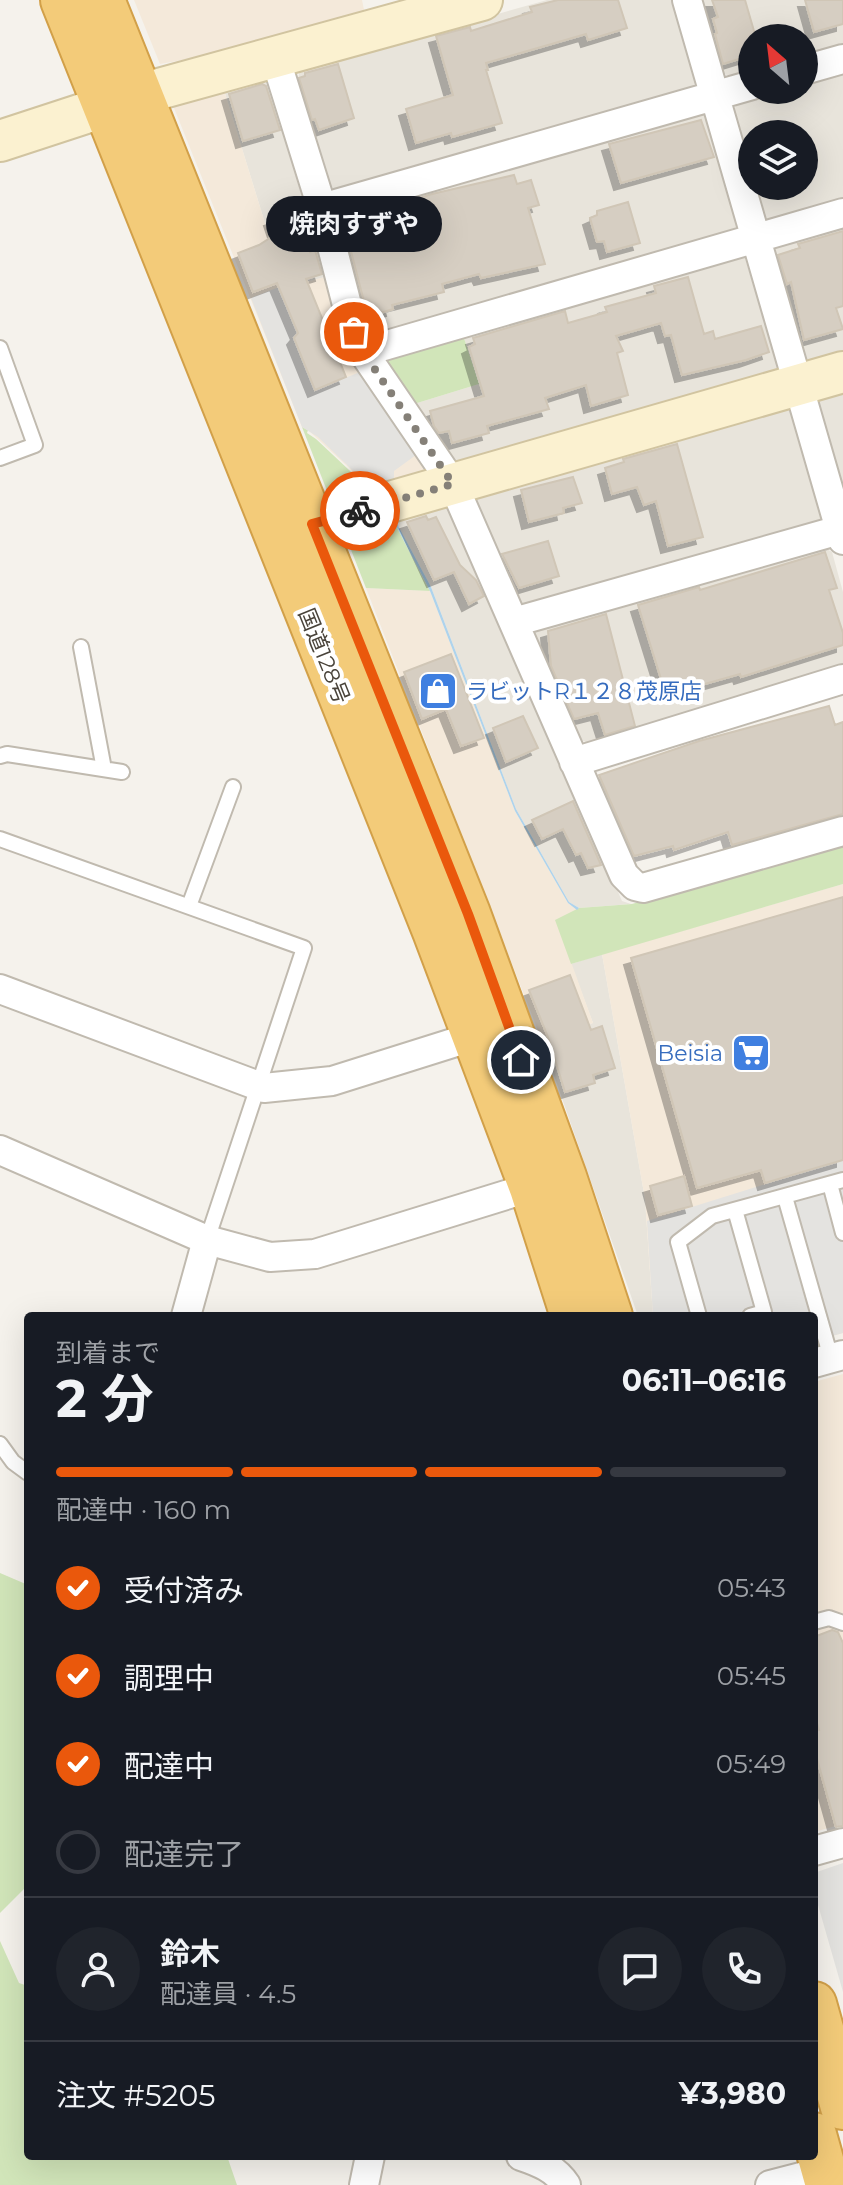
<!DOCTYPE html>
<html lang="ja">
<head>
<meta charset="utf-8">
<style>
  body { margin:0; font-family:Montserrat,"Noto Sans JP",sans-serif; background:#20242c; color:#f1f3f6; height:100vh; display:flex; flex-direction:column; font-size:30px; white-space:nowrap }
  * { box-sizing:border-box; margin:0 }
  p { font-size:26px; color:#9ea1a6 }
  .icon { flex:none; width:44px; height:44px; fill:none; stroke:currentColor; stroke-width:2; stroke-linecap:round; stroke-linejoin:round }
  .map { position:relative; flex:1; overflow:hidden }
  .panel { position:absolute; left:24px; top:1312px; width:794px; height:848px; display:flex; flex-direction:column; background:#171b24; border-radius:8px; box-shadow:0 8px 32px #0002 }
  .panel>* { flex:none }
  .needle { width:52px; rotate:332deg }
  .tools { position:absolute; left:738px; top:24px; display:grid; gap:16px }
  .tools a { display:grid; place-items:center; width:80px; height:80px; border-radius:50%; background:#171b24; box-shadow:0 8px 32px #0002; font-size:40px }
  .pin { position:absolute; display:grid; place-items:center; width:68px; height:68px; color:#fff; margin:-34px; border:4px solid #fff; border-radius:50%; box-shadow:0 2px 8px #0007 }
  .courier { position:absolute; display:grid; place-items:center; width:80px; height:80px; margin:-40px; border:6px solid #ea580c; border-radius:50%; background:#fff; color:#222; box-shadow:0 2px 10px #0007 }
  .bubble { position:absolute; height:56px; border-radius:28px; background:#171b24; box-shadow:0 8px 32px #0002; font-size:26px; font-weight:700; line-height:56px; text-align:center }
  .summary em { font-style:normal; font-weight:700 }
  .summary div { display:flex; flex-direction:column-reverse }
  .summary { display:flex; align-items:center; justify-content:space-between; height:136px; padding:0 32px }
  h1 { font-size:52px; font-weight:700; line-height:60px }
  .bar { display:grid; grid-template-columns:repeat(4,1fr); gap:12px 8px; align-content:center; height:96px; padding:0 32px }
  .bar i { height:10px; border-radius:6px; background:#363941 }
  .bar .selected { background:#ea580c }
  .bar p { grid-column:span 4 }
  .line { display:flex; align-items:center; gap:20px; padding:0 32px; border-top:2px solid #363941 }
  .line div { flex:1 }
  .round { display:grid; place-items:center; flex:none; width:84px; height:84px; border-radius:42px; background:#20242c }
  ol { padding:0 32px; list-style:none }
  li { display:flex; align-items:center; gap:24px; height:88px }
  li p { margin-inline-start:auto }
  li .icon { padding:8px; border-radius:50%; background:#ea580c; color:#fff; stroke-width:4 }
  li:last-child { color:#9ea1a6 }
  li i { width:44px; height:44px; border:4px solid #363941; border-radius:50% }
  .map>svg:first-child { display:block }
  .residential { fill:#e8e4db }
  .commercial { fill:#f4e9da }
  .green { fill:#d1e5b9 }
  .parking { fill:#e4e3e0 }
  .water { fill:#aed3ec }
  .building { fill:#d6cec2; stroke:#d0c6b6; stroke-width:2; filter:url(#shadow) }
  .lines { fill:none; stroke-linecap:round; stroke-linejoin:round }
  .lane-casing { stroke:#c0baaf; stroke-width:18 }
  .street-casing { stroke:#c0baaf; stroke-width:32 }
  .secondary-casing { stroke:#d1c4a0; stroke-width:44 }
  .highway-casing { stroke:#d2a049; stroke-width:48 }
  .lane { stroke:#fff; stroke-width:14 }
  .street { stroke:#fff; stroke-width:28 }
  .secondary { stroke:#fbf1d0; stroke-width:40 }
  .highway { stroke:#f3cb79; stroke-width:44 }
  .done { stroke:#858078; stroke-width:8; stroke-dasharray:0 14.4 }
  .route { stroke:#ea580c; stroke-width:10 }
  .labels { text-anchor:middle; dominant-baseline:central; stroke-width:8; stroke-linejoin:round; paint-order:stroke }
  .street-label { font-size:22px; fill:#49433a; stroke:#fff }
  .shop-label { font-size:22px; fill:#366cbe; stroke:#fff; text-anchor:start }
</style>
</head>
<body>
<div class="map">
<svg width="843" height="2185" viewBox="0 0 843 2185">
  <defs>
    <filter id="shadow"><feDropShadow dx="-7" dy="7" stdDeviation="0" flood-color="#0004"/></filter>
  </defs>
  <rect width="100%" height="100%" fill="#f5f2ec"/>
  <path class="residential" d="M547 0H673L696 81 692 88 336 190 328 185 297 82 300 70Z
    M701 0H843V44L804 55V38H752V70L729 76 723 73Z
    M843 73V202L771 222 763 218 754 186H804V134H752V178L734 111 737 103 782 90H804V84Z
    M263 80 271 89 325 277 298 284 284 285 224 90Z
    M699 113 707 118 738 225 734 232 377 335 368 330 339 223 343 217Z
    M843 225V355L814 363 804 359 773 251 777 244Z
    M744 255 778 366 772 375 463 463 452 460 414 404 479 384 463 335Z
    M843 391V494L818 404 822 397Z
    M785 406 793 414 822 518 816 525 528 606 522 603 476 501 478 494Z
    M441 505 450 509 622 901 631 904 579 908 569 902 516 809 431 587 394 518Z
    M823 547 832 552 843 592V670L588 743 579 739 534 637 537 628Z
    M602 954 645 1199 653 1316H638L542 1041 593 1023 571 964Z"/>
  <path class="commercial" d="M134 0H362L364 10 161 72 158 67 177 64 263 40 200 57 160 64Z
    M224 90 284 285 298 284 325 277 360 372 425 468 422 474 373 490 308 430 302 427 172 103Z
    M366 588 430 591 515 811 568 903 577 910 556 920 593 1023 542 1041Z
    M843 884V1333L814 1341V1316H653L645 1199 602 954Z
    M843 1374V1824L814 1832V1382Z"/>
  <path class="green" d="M463 335 479 384 414 404 387 364 390 356Z
    M302 427 308 430 307 433 316 439 365 485 367 482 373 490 331 501Z
    M392 518 430 591 366 588 344 532Z
    M843 843V884L571 964 555 920 579 908 632 904Z
    M0 1573 28 1585V1885L0 1913Z
    M0 1941 19 1983 28 1986V2156H227L237 2185H0Z"/>
  <path class="parking" d="M279 287 298 333 294 339 315 390 360 372 416 455 394 471V483L373 490 318 437 302 427 251 298Z
    M843 1160V1333L814 1341V1316H653L647 1221Z
    M843 1863V1992L814 1891V1873Z"/>
  <path class="water" d="M392 518H394L431 587 516 809 569 902 579 908 577 910 568 903 515 811 430 591Z"/>
  <path class="building" d="M558 0H618L627 28 588 40 586 34 486 63 488 70H486L502 123 452 137 451 133 416 143 406 109 453 95 436 36 470 27 471 31 532 12 530 7Z
    M712 0H745L756 38H752V55L723 64 715 34 717 33 713 19 718 17Z
    M805 0H843V24L814 32Z
    M338 64 354 118 319 130 315 119 312 120 299 78 305 76V73Z
    M262 84 266 86 280 130 243 141 229 94Z
    M701 120 714 157 621 183 609 144Z
    M514 175 517 184 531 180 539 205 528 208 545 264 481 278 479 274 442 284 444 292 392 305 393 309 368 317 347 236 351 234 349 225 373 218 372 214 385 209 432 194Z
    M628 202 640 243 607 252 604 241 597 242 590 218 597 215V211Z
    M298 211 310 252 315 250 322 274 306 279 346 377 315 390 294 338 298 333 277 283 253 292 238 253 259 245 276 234 271 219Z
    M843 231V306L836 308 843 329 804 340 791 282 787 284 778 255 800 248 798 244Z
    M688 277 704 334 713 331 715 339 761 326 769 352 746 360 682 375 671 335 665 336 661 323 616 336 623 351 617 353 628 395 591 406 586 385 545 398 549 409 487 426 489 433 452 443 449 431 439 433 434 426 430 411 484 396 469 347 475 344 473 338 565 311 568 323 607 312 605 307 656 293 654 286Z
    M677 444 703 537 668 546 656 501 644 505 637 487 612 494 605 468 624 462 623 459Z
    M573 477 582 503 563 508 564 513 529 522 521 490Z
    M426 516 428 520 436 517 460 565 476 580 484 596 469 604 454 572 434 580 407 522Z
    M548 541 559 576 519 588 502 554Z
    M825 552 837 588 829 590 843 633V645L741 677 740 674 666 695 638 605 699 587 700 590Z
    M606 614 635 726 605 735 598 713 574 719 551 666 548 631Z
    M451 654 484 738 461 746 446 709 422 719 404 672Z
    M829 706 835 725 843 722V814L732 845 728 832 674 850 673 846 634 856 599 775 699 741Z
    M523 716 538 748 506 762 493 728Z
    M573 801 601 865 588 868 581 853 576 855 563 829 542 839 532 820Z
    M843 897V1160L765 1183 761 1170 697 1188 631 958Z
    M570 975 591 1030 602 1026 615 1068 593 1075 595 1083 565 1092 548 1037 529 990Z
    M684 1176 692 1206 658 1215 650 1186Z
    M832 1630 838 1632 843 1643V1826L836 1827 814 1748V1731L819 1730 814 1713V1637Z"/>
  <g class="lines">
    <g class="lane-casing">
      <path id="lane" d="M0 348 35 445 0 458
        M81 647 104 769
        M0 756 7 754 122 772
        M0 839 304 948 207 1240
        M189 906 233 787
        M830 1184 843 1233
        M785 1197 831 1358
        M735 1210 764 1312 750 1316
        M699 1316 678 1242 712 1216 843 1180
        M0 1444 13 1462 28 1473
        M814 1622 829 1618 843 1623"/>
    </g>
    <g class="street-casing">
      <path id="street" d="M687 0 843 540
        M275 57 322 208 354 332 363 352 453 484 624 875 635 886 643 888 843 831
        M804 70 843 59
        M322 208 752 85
        M363 352 843 213
        M514 622 843 529
        M574 762 843 679
        M0 989 264 1088 332 1081 475 1036
        M0 1150 207 1240 270 1257 315 1254 548 1182
        M186 1316 207 1240
        M814 1363 843 1355
        M814 1851 843 1843
        M521 2156C539 2162 556 2169 566 2185
        M364 2185 370 2156
        M770 2185 824 2171"/>
    </g>
    <g class="secondary-casing">
      <path id="secondary" d="M0 141 159 89 482 0
        M282 533 843 372"/>
    </g>
    <g class="highway-casing">
      <path id="highway" d="M63 0 435 931 532 1188 573 1316
        M102 0 468 914 564 1177 610 1316
        M814 2004 843 2107
        M814 2135 828 2185"/>
    </g>
    <use href="#lane" class="lane"/>
    <use href="#street" class="street"/>
    <use href="#secondary" class="secondary"/>
    <use href="#highway" class="highway"/>
  </g>
  <g class="lines">
    <path class="done" d="M354 332 363 352 453 484 360 511"/>
    <path class="route" d="M360 511 312 524 468 914 521 1060"/>
  </g>
  <defs>
    <g id="shop-square" transform="scale(2)"><rect x="-9" y="-9" width="18" height="18" rx="4" fill="#3f7fe0" stroke="#fff"/><path d="M-5-2.5h2.3a2.7 3.5 0 0 1 5.4 0H5L5.5 6h-11ZM-1.5-2.5h3a1.5 2.3 0 0 0-3 0Z" fill="#fff"/></g>
    <g id="supermarket-square" transform="scale(2)"><rect x="-9" y="-9" width="18" height="18" rx="4" fill="#3f7fe0" stroke="#fff"/><path d="M-6-5.5h2.5l.6 2H6L4.5 2H-2.5L-4.4-4H-6ZM-1.5 3.2a1.3 1.3 0 1 0 .1 0ZM3 3.2a1.3 1.3 0 1 0 .1 0Z" fill="#fff"/></g>
  </defs>
  <g fill-rule="evenodd">
    <use href="#shop-square" x="438" y="691"/>
    <use href="#supermarket-square" x="751" y="1053"/>
  </g>
  <g class="labels">
    <g class="street-label">
      <text transform="translate(324 656) rotate(68)">国道128号</text>
    </g>
    <g class="shop-label">
      <text x="466" y="691">ラビットR１２８茂原店</text>
      <text x="723" y="1053" text-anchor="end">Beisia</text>
    </g>
  </g>
</svg>
<div class="tools">
<a><svg class="needle" viewBox="-14 -14 28 28"><path d="M0-13l5 13h-10z" fill="#e53935"/><path d="M0 13l5-13h-10z" fill="#9ea1a6"/></svg></a>
<a><svg class="icon" aria-label="layers" viewBox="0 0 24 24"><path d="M12 4l9 5-9 5-9-5zM3 14l9 5 9-5"/></svg></a>
</div>
<div class="pin" style="left:354px;top:332px;background:#ea580c"><svg class="icon" aria-label="bag" viewBox="0 0 24 24"><path d="M5 8h14l-1 12H6zM9 8a3 3 0 0 1 6 0"/></svg></div>
<div class="pin" style="left:521px;top:1060px;background:#1f2937"><svg class="icon" aria-label="home" viewBox="0 0 24 24"><path d="M3 11l9-7 9 7M6 9v11h12V9"/></svg></div>
<div class="courier" style="left:360px;top:511px"><svg class="icon" aria-label="bike" viewBox="0 0 24 24"><circle cx="6" cy="16" r="4"/><circle cx="18" cy="16" r="4"/><path d="M6 16l4-8h5l3 8M10 8l3 8H6M13 5h3"/></svg></div>
<div class="bubble" style="left:266px;top:196px;width:176px">焼肉すずや</div>
<section class="panel">
<div class="summary"><div><h1>2 分</h1><p>到着まで</p></div><em>06:11–06:16</em></div>
<div class="bar"><i class="selected"></i><i class="selected"></i><i class="selected"></i><i></i><p>配達中 · 160 m</p></div>
<ol>
<li><svg class="icon" aria-label="check" viewBox="0 0 24 24"><path d="M5 12l5 5 9-10"/></svg>受付済み<p>05:43</p></li>
<li><svg class="icon" aria-label="check" viewBox="0 0 24 24"><path d="M5 12l5 5 9-10"/></svg>調理中<p>05:45</p></li>
<li><svg class="icon" aria-label="check" viewBox="0 0 24 24"><path d="M5 12l5 5 9-10"/></svg>配達中<p>05:49</p></li>
<li><i></i>配達完了</li>
</ol>
<div class="line" style="height:144px"><a class="round"><svg class="icon" aria-label="person" viewBox="0 0 24 24"><circle cx="12" cy="8" r="4"/><path d="M4 21q1-7 8-7t8 7"/></svg></a><div><b>鈴木</b><p>配達員 · 4.5</p></div><a class="round"><svg class="icon" aria-label="chat" viewBox="0 0 24 24"><path d="M4 5h16v11H9l-5 4z"/></svg></a><a class="round"><svg class="icon" aria-label="phone" viewBox="0 0 24 24"><path d="M5 4h4l2 5-3 2q2 4 5 5l2-3 5 2v4C11 20 4 13 5 4z"/></svg></a></div>
<div class="line" style="height:104px"><div>注文 #5205</div><b>¥3,980</b></div>
</section>
</div>
</body>
</html>
